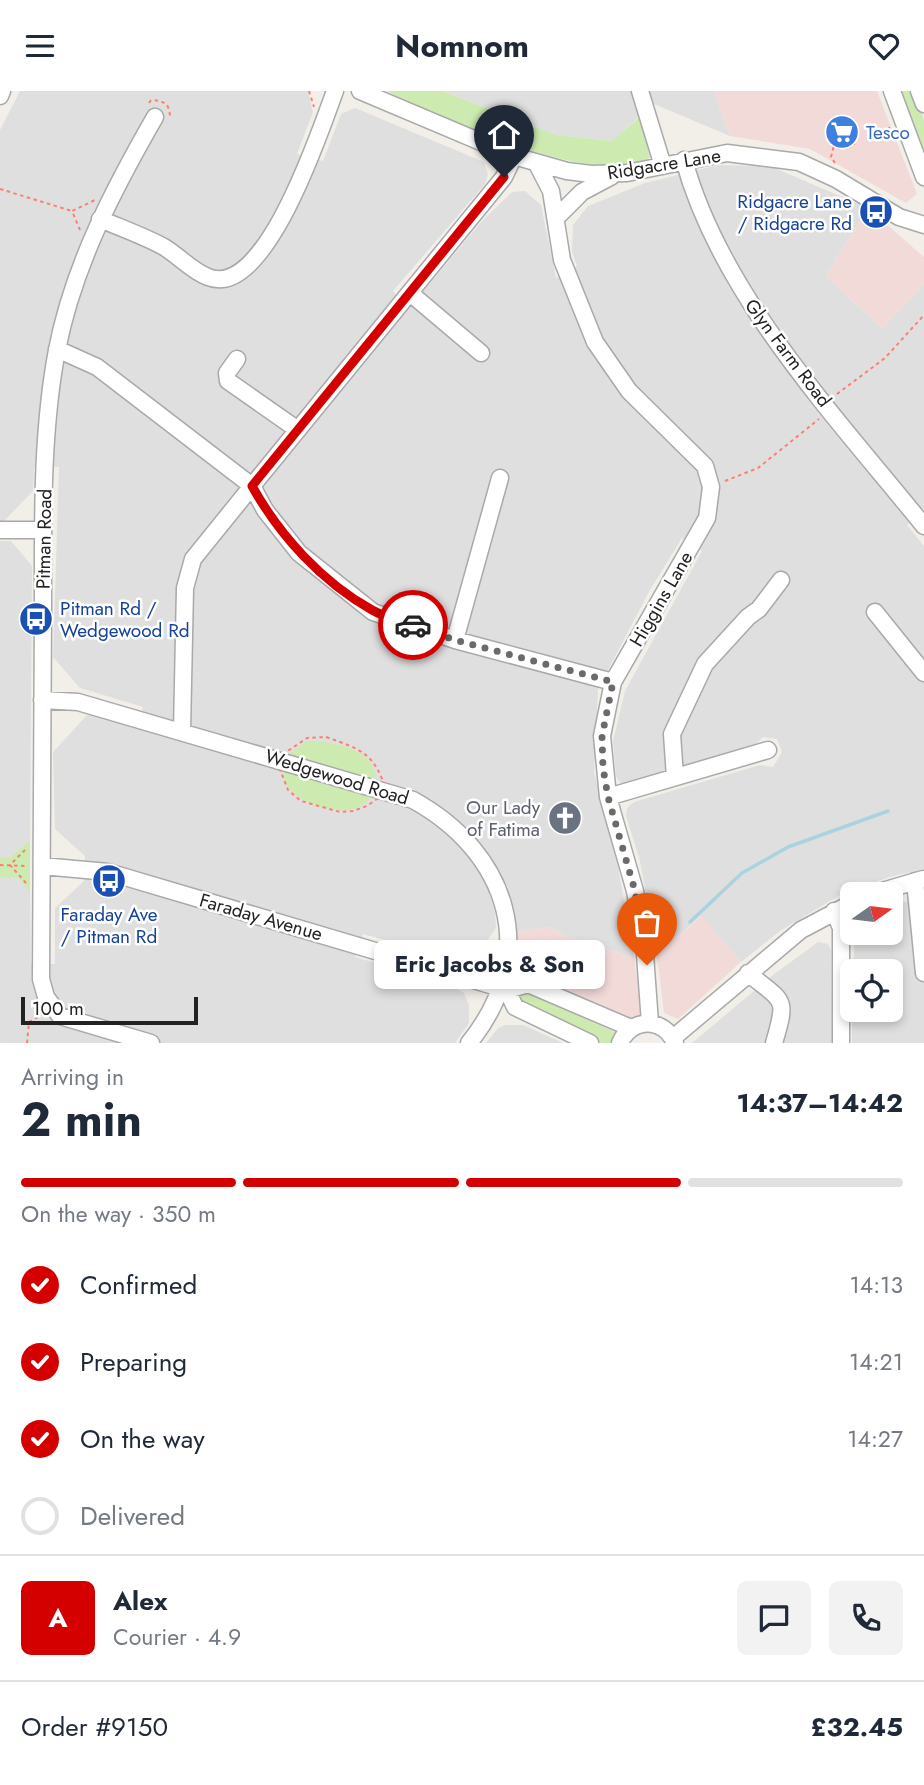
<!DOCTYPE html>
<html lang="en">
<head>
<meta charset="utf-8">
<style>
  body { margin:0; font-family:Jost,sans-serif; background:#f2f2f3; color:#1f2937; height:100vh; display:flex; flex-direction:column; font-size:26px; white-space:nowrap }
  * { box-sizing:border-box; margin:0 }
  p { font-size:23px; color:#747a83 }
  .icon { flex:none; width:38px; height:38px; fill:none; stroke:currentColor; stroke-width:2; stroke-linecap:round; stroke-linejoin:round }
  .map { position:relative; height:952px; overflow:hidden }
  .sheet { display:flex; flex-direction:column; background:#fff; flex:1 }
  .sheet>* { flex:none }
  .needle { width:46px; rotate:76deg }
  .tools { position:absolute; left:840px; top:791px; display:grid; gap:14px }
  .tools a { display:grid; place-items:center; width:63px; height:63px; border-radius:10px; background:#fff; box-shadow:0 4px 10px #0003; font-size:35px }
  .scale { position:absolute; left:21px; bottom:18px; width:177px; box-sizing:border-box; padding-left:7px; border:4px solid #222; border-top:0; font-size:19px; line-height:24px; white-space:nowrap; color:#222; -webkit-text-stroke:5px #fff; paint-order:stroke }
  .pin { position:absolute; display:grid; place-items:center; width:60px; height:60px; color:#fff; margin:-72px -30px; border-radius:50% 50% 50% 0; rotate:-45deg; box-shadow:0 0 7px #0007 }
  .pin .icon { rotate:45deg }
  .courier { position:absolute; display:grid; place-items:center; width:70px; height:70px; margin:-35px; border:5px solid #d40000; border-radius:50%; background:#fff; color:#222; box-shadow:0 2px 9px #0007 }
  .bubble { position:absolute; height:49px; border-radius:10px; background:#fff; box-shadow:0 4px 10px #0003; font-size:23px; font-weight:700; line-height:49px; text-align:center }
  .head em { font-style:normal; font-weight:700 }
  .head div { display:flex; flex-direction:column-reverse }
  .head { display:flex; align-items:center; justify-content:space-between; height:119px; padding:0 21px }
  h1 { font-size:46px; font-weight:700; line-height:52px }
  .bar { display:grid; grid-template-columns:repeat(4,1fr); gap:10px 7px; align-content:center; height:84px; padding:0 21px }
  .bar i { height:9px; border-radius:5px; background:#e0e1e3 }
  .bar .selected { background:#d40000 }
  .bar p { grid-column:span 4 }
  .line { display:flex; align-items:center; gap:18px; padding:0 21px; border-top:2px solid #e0e1e3 }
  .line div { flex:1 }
  .round { display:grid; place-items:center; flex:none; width:74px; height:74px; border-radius:10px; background:#f2f2f3 }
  ol { padding:0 21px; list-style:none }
  li { display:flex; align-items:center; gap:21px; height:77px }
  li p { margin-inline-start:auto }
  li .icon { padding:7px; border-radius:50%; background:#d40000; color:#fff; stroke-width:4 }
  li:last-child { color:#747a83 }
  li i { width:38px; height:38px; border:4px solid #e0e1e3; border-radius:50% }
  header { display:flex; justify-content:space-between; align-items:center; height:91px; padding:0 21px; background:#fff; font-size:32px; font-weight:700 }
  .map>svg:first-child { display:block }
  .residential { fill:#e0dfdf }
  .commercial { fill:#f2dad9 }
  .grass { fill:#cdebb0 }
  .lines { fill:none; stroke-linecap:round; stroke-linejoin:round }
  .stream { stroke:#aad3df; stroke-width:3.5 }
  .minor-casing { stroke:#a9a9a9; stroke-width:19 }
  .path { stroke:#fa8072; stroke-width:2; stroke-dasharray:3.5 3.5; stroke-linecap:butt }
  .minor { stroke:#fff; stroke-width:16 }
  .done { stroke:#6b6a68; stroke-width:7; stroke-dasharray:0 12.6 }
  .route { stroke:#d40000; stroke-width:9 }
  .labels { text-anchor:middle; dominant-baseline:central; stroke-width:5; stroke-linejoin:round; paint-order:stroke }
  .shop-label { font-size:19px; fill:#366cbe; stroke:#fff; text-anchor:start }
  .street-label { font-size:19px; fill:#222; stroke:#fff }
  .transit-label { font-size:19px; fill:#164399; stroke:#fff; text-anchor:end }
  .worship-label { font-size:19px; fill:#5b616d; stroke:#fff; text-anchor:end }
</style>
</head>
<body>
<header><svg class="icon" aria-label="menu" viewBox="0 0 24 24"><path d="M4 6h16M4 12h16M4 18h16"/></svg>Nomnom<svg class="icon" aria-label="heart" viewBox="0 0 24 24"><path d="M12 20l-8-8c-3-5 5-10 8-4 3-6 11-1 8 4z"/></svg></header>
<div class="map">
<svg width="924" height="952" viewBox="0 0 924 952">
  <rect width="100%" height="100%" fill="#f2efe9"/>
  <path class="residential" d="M20 0H308L313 21 297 63 323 70 341 23 355 17 484 71 488 84 485 93 393 200 410 216 482 130 512 101 525 100 541 114 556 187 577 175 572 160 573 134 588 115 645 92 718 74 770 75 868 117 826 184 882 238 924 193V417L907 434 924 455V778L889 786 840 804 780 840 741 871 701 825 657 864 640 770 626 725 627 717 634 711 760 674 773 676 782 661 777 648 763 646 755 654 628 694 621 693 616 685 613 650 625 600 702 460 682 447 650 499 598 598 594 681 618 776 634 867 568 846 549 836 515 841 507 794 489 802 495 820 496 837 471 873 363 843 355 866 450 894 464 902 469 914V932L455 952H0V786H17L30 801 31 873H55V817L84 790 85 765 55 738 53 661 88 623 138 636 143 616 80 597 53 566 59 376 34 377 33 400 4 430H0V39Z
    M442 0H714L730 45 654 13 612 50 556 44Z
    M0 450H11L32 475 30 749 10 766H0Z
    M924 807V952H852V917L891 919V880H853L855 842H891V814Z
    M818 851 828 853 831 859 832 952H692L773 884Z
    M506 934H523L563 952H486L498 937Z"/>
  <path class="commercial" d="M714 0H877L917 103 906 112 810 58 730 45Z
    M868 117 924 166V193L882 238 826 184Z
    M702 825 741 871 678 928 664 922 657 864Z
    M549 836 568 846 634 867 642 923 630 931 529 885 517 870 515 841Z"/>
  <path class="grass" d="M387 0H442L556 44 612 50 641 25 650 66C609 102 431 25 387 0Z
    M898 0H914L924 29V69Z
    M307 650C332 650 375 657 376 689L370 692 286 665Z
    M283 680 375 703C368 710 363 715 353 718 329 723 283 709 283 680Z
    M30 749V801L17 786H0V766H10Z
    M524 898 616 942 612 952H599L516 910 515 899Z"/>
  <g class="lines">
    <path class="stream" d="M690 831 742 782 788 756 888 720"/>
    <g class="minor-casing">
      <path id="minor" d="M360 0 514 65 567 80 591 83 627 82 727 62 799 71 836 88 899 126 924 134
        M640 0 663 75
        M892 0 924 86
        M919 0 924 13
        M0 5 2 0
        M514 65 504 86 252 395 265 419 299 462 373 521 455 549 613 591
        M684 69C721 205 837 327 924 435
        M537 73 551 100 562 169 595 251 629 300 705 375 711 396 707 427 613 591 602 645 608 706 635 800 644 850 650 932
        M556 127 582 101 612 85
        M100 128C121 137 144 145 164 156 179 165 192 180 208 186 265 210 321 37 335 0
        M410 202 481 262
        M57 258 97 276 252 395 193 468 185 497 182 640
        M237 268 227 282 228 290 298 339
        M0 439H43
        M875 521 924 582
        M455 549 500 387
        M42 609 78 611 413 709C509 762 541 863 469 952
        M675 686 672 643 705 573 748 526 759 518 781 489
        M608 706 768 659
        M42 775 108 781 507 899 528 893 631 937
        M915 790 924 882
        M872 803 923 788
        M834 820 841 837V952
        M748 882C784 912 788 905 774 952
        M507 899 515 916 590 952
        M673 947 801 839 852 812
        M151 952 60 925 46 906 41 888C41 764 42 641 43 518 43 432 41 344 57 259 73 176 113 99 155 26
        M620 952C631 926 664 926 675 952"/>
    </g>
    <path class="path" d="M309 0 314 16
      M149 12 151 9C164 10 169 12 170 25
      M888 48 892 47 889 36
      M835 72 831 66 835 50 855 53
      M0 98 72 120
      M80 139 72 120 95 109
      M837 303 885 267 924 224
      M725 390 758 377 819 328
      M326 646C363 659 374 662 387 701L367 715 353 720 340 721 301 710 288 699 276 668 307 647Z
      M0 774 27 775
      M26 792 10 774 26 758
      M27 952 29 931 43 923"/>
    <use href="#minor" class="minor"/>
  </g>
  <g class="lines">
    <path class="done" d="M413 534 455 549 613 591 602 645 603 677 608 706 635 800 647 874"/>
    <path class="route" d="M413 534C400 530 384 526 372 519 322 491 280 445 252 395L504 86"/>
  </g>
  <defs>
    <g id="supermarket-disc" transform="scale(1.75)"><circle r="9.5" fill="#3f7fe0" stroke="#fff"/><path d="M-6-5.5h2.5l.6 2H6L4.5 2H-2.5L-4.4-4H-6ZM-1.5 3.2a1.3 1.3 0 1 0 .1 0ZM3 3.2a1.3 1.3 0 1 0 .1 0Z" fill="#fff"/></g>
    <g id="bus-disc" transform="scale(1.75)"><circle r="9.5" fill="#1a4fb4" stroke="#fff"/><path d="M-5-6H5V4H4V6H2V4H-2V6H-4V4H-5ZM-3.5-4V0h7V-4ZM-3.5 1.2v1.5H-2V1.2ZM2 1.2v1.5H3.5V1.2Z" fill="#fff"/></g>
    <g id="church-disc" transform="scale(1.75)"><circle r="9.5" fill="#6b7280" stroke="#fff"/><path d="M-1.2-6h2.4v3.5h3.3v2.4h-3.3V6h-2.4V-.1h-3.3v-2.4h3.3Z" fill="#fff"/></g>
  </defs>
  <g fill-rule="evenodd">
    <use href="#supermarket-disc" x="842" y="41"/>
    <use href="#bus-disc" x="876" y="121"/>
    <use href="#bus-disc" x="36" y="528"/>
    <use href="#church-disc" x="565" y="727"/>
    <use href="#bus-disc" x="109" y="790"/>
  </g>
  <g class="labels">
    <g class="shop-label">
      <text x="866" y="41">Tesco</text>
    </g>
    <g class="street-label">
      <text transform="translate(664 73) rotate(-9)">Ridgacre Lane</text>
      <text transform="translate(788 262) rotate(53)">Glyn Farm Road</text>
      <text transform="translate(44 448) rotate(-89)">Pitman Road</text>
      <text transform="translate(661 508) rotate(-60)">Higgins Lane</text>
      <text transform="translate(337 686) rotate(17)">Wedgewood Road</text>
      <text transform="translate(261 826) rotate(16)">Faraday Avenue</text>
    </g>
    <g class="transit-label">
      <text x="852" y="110">Ridgacre Lane<tspan x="852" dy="22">/ Ridgacre Rd</tspan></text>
      <text x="60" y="517" text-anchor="start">Pitman Rd /<tspan x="60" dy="22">Wedgewood Rd</tspan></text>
      <text x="109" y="823" text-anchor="middle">Faraday Ave<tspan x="109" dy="22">/ Pitman Rd</tspan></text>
    </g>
    <g class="worship-label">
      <text x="540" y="716">Our Lady<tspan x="540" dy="22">of Fatima</tspan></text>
    </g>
  </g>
</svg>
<div class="tools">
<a><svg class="needle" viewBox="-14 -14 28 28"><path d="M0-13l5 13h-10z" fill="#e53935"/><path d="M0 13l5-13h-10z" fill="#747a83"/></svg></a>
<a><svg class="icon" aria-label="locate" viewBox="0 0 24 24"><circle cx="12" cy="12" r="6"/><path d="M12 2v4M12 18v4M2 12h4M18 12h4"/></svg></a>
</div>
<div class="scale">100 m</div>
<div class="pin" style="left:647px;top:874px;background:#ea580c"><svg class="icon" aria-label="bag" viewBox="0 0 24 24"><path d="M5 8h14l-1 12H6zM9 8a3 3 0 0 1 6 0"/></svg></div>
<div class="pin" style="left:504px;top:86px;background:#1f2937"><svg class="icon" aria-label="home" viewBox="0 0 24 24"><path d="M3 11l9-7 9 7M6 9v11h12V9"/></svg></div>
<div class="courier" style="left:413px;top:534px"><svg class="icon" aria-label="car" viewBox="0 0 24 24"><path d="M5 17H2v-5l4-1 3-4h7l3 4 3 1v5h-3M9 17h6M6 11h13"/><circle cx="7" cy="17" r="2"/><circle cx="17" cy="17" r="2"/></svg></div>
<div class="bubble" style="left:374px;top:849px;width:231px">Eric Jacobs &amp; Son</div>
</div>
<section class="sheet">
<div class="head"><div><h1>2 min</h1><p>Arriving in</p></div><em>14:37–14:42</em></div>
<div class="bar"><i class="selected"></i><i class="selected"></i><i class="selected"></i><i></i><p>On the way · 350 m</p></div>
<ol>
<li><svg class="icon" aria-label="check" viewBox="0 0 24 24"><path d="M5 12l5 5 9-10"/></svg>Confirmed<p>14:13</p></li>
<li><svg class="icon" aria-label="check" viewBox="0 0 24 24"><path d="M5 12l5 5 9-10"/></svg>Preparing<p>14:21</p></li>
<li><svg class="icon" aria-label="check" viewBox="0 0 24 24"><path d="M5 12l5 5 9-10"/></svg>On the way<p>14:27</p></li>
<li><i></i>Delivered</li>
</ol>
<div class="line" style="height:126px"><b class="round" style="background:#d40000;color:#fff">A</b><div><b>Alex</b><p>Courier · 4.9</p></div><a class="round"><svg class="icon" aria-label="chat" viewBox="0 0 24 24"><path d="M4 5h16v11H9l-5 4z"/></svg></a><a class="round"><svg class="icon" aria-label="phone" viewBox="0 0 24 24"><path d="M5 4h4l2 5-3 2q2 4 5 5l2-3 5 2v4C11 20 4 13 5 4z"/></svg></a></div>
<div class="line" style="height:91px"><div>Order #9150</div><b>£32.45</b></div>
</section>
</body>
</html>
